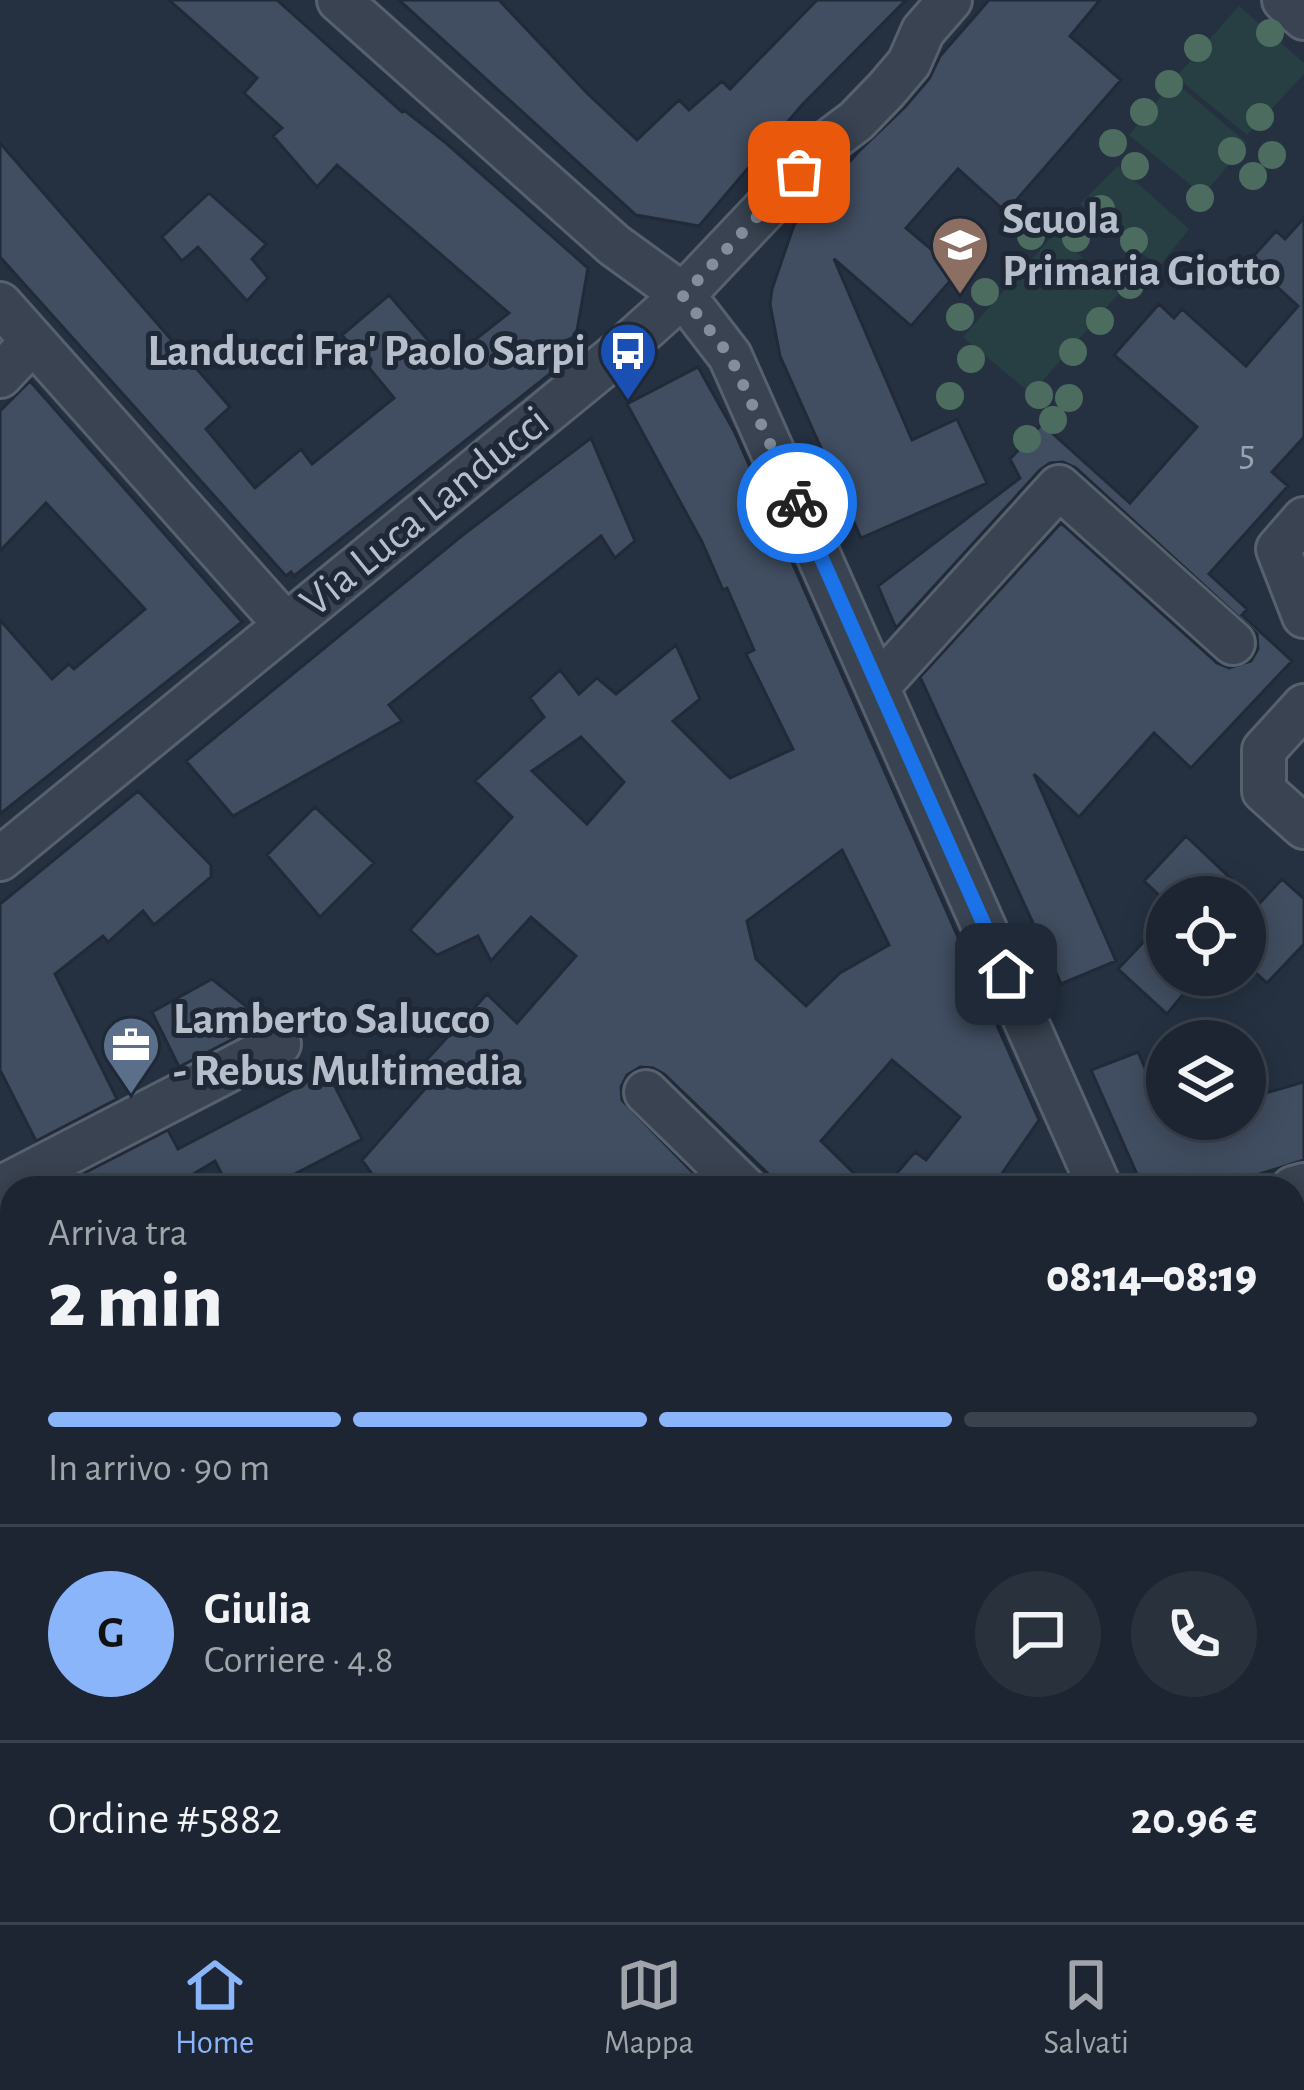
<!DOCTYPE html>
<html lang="it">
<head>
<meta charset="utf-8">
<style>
  body { margin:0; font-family:"Alegreya Sans",sans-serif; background:#29313d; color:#f1f3f6; height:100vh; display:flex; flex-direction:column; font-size:45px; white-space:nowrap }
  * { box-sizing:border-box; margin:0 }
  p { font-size:39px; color:#a0a5ab }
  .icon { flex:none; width:66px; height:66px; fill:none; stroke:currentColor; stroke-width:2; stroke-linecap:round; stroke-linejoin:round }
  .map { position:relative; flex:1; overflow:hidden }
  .drawer { position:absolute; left:0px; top:1176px; width:1305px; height:747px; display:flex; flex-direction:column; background:#1c2531; border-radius:36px 36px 0 0; box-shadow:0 6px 30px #0003,0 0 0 3px #3a424d }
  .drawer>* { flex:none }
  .fabs { position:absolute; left:1146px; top:876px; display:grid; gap:24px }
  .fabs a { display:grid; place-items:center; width:120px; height:120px; border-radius:50%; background:#1c2531; box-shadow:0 6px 30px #0003,0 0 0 3px #3a424d; font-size:60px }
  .pin { position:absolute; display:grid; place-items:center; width:102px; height:102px; color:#fff; margin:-51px; border-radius:24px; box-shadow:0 6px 18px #0006 }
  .courier { position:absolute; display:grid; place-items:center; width:120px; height:120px; margin:-60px; border:9px solid #1a73e8; border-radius:50%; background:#fff; color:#222; box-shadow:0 3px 15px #0007 }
  .head em { font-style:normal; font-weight:800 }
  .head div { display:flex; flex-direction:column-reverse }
  .head { display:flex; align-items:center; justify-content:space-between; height:204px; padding:0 48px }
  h1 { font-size:78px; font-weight:800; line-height:90px }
  .bar { display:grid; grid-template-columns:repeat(4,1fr); gap:18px 12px; align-content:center; height:144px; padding:0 48px }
  .bar i { height:15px; border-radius:9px; background:#3a424d }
  .bar .selected { background:#8bb5fb }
  .bar p { grid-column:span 4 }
  .line { display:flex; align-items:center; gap:30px; padding:0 48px; border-top:3px solid #3a424d }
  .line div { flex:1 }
  .round { display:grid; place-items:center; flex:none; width:126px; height:126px; border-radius:63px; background:#29313d }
  .tab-bar { display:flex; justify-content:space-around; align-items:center; height:168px; border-top:3px solid #3a424d; background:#1c2531; font-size:33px; color:#a0a5ab }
  .tab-bar a { display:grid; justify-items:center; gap:6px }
  .tab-bar .selected { color:#8bb5fb }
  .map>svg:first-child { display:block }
  .green { fill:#273f42 }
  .building { fill:#414e61; stroke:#202a38; stroke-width:3; fill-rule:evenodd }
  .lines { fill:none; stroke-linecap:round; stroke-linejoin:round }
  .minor-casing { stroke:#57616e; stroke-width:48 }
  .path { stroke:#455c5f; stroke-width:6; stroke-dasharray:9 9; stroke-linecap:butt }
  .minor { stroke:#394351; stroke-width:42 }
  .rail-casing { stroke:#5b6778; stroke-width:14 }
  .rail { stroke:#1e2836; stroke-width:9; stroke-dasharray:27; stroke-linecap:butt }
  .tree { fill:#4c6c5f }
  .done { stroke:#838d9b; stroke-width:12; stroke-dasharray:0 21.6 }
  .route { stroke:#1a73e8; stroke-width:15 }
  .labels { text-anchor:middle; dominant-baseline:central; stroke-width:10; stroke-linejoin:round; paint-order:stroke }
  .number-label { font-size:39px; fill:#99a2b0 }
  .poi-label { font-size:45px; font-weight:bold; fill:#b6becb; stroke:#1e2836; text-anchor:start }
  .street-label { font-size:45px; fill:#b6becb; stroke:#1e2836 }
</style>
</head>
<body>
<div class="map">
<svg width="1304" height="1922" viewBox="0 0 1304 1922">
  <rect width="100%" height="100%" fill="#253141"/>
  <path class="green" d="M1239 6 1304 63V74L1247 135 1176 77Z
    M1174 81 1247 143 1203 195 1129 135Z
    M1118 166 1189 229 1159 267 1080 204Z
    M1055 233 1120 292 1031 394 963 337Z"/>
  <path class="building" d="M169 0H277L402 112 404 110 446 143 588 268 576 336 552 347 560 366 294 576 291 572 286 576 0 257V143L230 407 206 429 255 488 301 449 312 464 394 398 342 335 389 295 447 362 509 313 337 165 317 187 273 136 282 128 244 93 257 78Z
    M399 0H499L588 94 637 140 679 100 689 110 722 81 730 89 817 0H906L802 105 699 226 636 215Z
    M989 0H1100L1070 36 1121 80 1006 212 958 169 906 228 958 272 911 326 834 259 912 440 957 419 987 483 861 538 780 356 770 304 772 289 794 225 858 152 905 107 929 79 940 56Z
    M209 193 266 244 252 259 268 278 247 301 198 247 182 261 162 237Z
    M1304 218V437L1272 472 1288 486 1209 574 1247 609 1242 615 1292 661 1191 768 1154 733 1079 817 1034 774 1116 961 1061 984 920 677 1061 523 1217 663 1229 668 1251 661 1258 649 1257 634 1076 468 1063 462 1050 463 1040 470 896 628 878 586 1020 478 1010 459 1042 424 1130 503 1197 427 1114 355 1159 304 1174 318 1182 309 1246 366 1298 306 1249 261 1276 231 1285 239Z
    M698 367 734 431 1039 1120 992 1188H884L915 1152 926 1160 960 1117 892 1060 821 1141 869 1188H783L664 1074 653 1068 640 1067 627 1075 621 1087 622 1100 708 1188H382L362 1160 433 1080 419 1068 487 994 517 1023 576 956 531 917 491 961 478 936 437 955 410 930 512 817 475 781 544 717 530 698 560 670 579 694 597 678 616 694 676 645 700 699 673 721 730 778 793 749 746 654 754 650 727 588 723 590 702 542 627 404ZM581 737 624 782 587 824 532 771ZM842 850 889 945 840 973 806 1006 756 959 747 921Z
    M30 381 242 622 0 814V620L52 679 69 664 74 669 145 609 46 503 0 551V411Z
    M591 438 635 541 615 558 601 536 389 705 402 721 233 816 186 761 464 534Z
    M138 791 211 865V877L154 925 143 911 108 942 103 936 55 974 117 1099 36 1141 0 1070V904Z
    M315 807 374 863 320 917 267 855Z
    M1186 836 1250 897H1161L1144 881Z
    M1282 879 1304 899V944L1267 983 1245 963V919Z
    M1167 917V975H1199L1167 1014 1118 969Z
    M212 979 266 1022 179 1067 152 1012Z
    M1138 1052 1167 1119H1245V1099L1304 1082V1160L1216 1188H1143L1091 1070Z
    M327 1071 362 1139 295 1174 302 1188H229L215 1161 170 1188 59 1186 168 1130 178 1149Z"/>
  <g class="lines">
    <g class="minor-casing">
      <path id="minor" d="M339 0 614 245 683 295 730 356 1100 1188
        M1284 0 1304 18
        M0 304 286 625
        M0 376 32 342
        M1304 519 1278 549 1304 616
        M879 685 1059 487 1233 643
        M1304 706 1264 750V791L1304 827
        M0 859 615 356 683 295 828 142 856 121 886 90 909 63 923 31 950 0
        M646 1092 744 1188
        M10 1183 279 1044
        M1293 1188 1304 1185
        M0 1593 12 1589"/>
    </g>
    <path class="path" d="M1200 1911 1203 1922"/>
    <use href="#minor" class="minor"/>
    <g class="rail-casing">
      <path id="rail" d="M1293 1323 1304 1320
        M1293 1347 1304 1344
        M1293 1373 1304 1369
        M1293 1402 1304 1399
        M1293 1480 1304 1476
        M1293 1500 1304 1498
        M1293 1549 1304 1547
        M0 1707 12 1703
        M0 1731 12 1727
        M0 1759 12 1756
        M0 1789 12 1785"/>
    </g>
    <use href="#rail" class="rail"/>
  </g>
  <g class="tree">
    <circle cx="1270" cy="33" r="14"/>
    <circle cx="1198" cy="48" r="14"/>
    <circle cx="1169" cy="84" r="14"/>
    <circle cx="1144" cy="112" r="14"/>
    <circle cx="1260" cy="117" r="14"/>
    <circle cx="1113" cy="143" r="14"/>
    <circle cx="1232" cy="151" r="14"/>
    <circle cx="1272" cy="155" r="14"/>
    <circle cx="1135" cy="166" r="14"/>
    <circle cx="1253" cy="176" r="14"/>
    <circle cx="1200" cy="198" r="14"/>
    <circle cx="1101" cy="209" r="14"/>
    <circle cx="1031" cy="236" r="14"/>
    <circle cx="1076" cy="238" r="14"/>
    <circle cx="1134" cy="241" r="14"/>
    <circle cx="1130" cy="285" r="14"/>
    <circle cx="985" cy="292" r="14"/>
    <circle cx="960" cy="317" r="14"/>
    <circle cx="1100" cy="321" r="14"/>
    <circle cx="1073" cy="352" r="14"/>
    <circle cx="971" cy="359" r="14"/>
    <circle cx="1039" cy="395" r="14"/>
    <circle cx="950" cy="396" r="14"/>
    <circle cx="1069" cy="398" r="14"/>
    <circle cx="1053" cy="420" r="14"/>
    <circle cx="1027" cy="439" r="14"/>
  </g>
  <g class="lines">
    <path class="done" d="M797 503 730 356 683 296 799 172"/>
    <path class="route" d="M797 503 1006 974"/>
  </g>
  <defs>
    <g id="school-pin" transform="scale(3)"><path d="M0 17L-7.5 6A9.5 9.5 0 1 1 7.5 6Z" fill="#8d6e63" stroke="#1e2836"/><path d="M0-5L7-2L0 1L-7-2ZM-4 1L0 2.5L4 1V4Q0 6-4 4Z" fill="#fff"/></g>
    <g id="bus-pin" transform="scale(3)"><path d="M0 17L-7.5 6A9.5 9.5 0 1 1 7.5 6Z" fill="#1a4fb4" stroke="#1e2836"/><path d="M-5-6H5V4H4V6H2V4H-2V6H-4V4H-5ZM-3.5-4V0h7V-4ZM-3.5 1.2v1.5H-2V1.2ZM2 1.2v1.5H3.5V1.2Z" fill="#fff"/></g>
    <g id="office-pin" transform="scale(3)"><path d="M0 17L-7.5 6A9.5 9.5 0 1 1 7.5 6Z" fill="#5c6f8a" stroke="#1e2836"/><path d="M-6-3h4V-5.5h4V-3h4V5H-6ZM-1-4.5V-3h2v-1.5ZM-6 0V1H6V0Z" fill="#fff"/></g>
  </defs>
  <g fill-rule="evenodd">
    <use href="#school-pin" x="960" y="245"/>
    <use href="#bus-pin" x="628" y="351"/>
    <use href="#office-pin" x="131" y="1045"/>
  </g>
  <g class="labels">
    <g class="number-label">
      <text x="1247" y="453">5</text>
    </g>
    <g class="poi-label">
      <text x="1002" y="219">Scuola<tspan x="1002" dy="52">Primaria Giotto</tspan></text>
      <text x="586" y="351" text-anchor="end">Landucci Fra' Paolo Sarpi</text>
      <text x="173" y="1019">Lamberto Salucco<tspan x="173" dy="52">- Rebus Multimedia</tspan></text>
    </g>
    <g class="street-label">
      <text transform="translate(425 512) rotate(-39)">Via Luca Landucci</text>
    </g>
  </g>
</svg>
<div class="fabs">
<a><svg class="icon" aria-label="locate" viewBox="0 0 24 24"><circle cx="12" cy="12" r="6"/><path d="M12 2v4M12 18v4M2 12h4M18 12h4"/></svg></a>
<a><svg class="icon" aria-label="layers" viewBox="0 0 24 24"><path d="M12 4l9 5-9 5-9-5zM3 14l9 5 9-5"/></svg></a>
</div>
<div class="pin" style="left:799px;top:172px;background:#ea580c"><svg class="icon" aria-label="bag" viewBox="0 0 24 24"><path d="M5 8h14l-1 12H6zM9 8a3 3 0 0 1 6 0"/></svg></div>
<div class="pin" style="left:1006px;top:974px;background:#1f2937"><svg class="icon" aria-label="home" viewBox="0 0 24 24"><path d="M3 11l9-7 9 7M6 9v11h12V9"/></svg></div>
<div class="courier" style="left:797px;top:503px"><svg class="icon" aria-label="bike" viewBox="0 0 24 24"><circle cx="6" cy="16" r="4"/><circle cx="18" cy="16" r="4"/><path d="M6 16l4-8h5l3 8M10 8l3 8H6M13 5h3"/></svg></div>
<section class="drawer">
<div class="head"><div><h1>2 min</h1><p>Arriva tra</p></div><em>08:14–08:19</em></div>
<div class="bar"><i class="selected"></i><i class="selected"></i><i class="selected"></i><i></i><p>In arrivo · 90 m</p></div>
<div class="line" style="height:216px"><b class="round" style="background:#8bb5fb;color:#111">G</b><div><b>Giulia</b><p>Corriere · 4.8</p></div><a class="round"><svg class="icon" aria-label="chat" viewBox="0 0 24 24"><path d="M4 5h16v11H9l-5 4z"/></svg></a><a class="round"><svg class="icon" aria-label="phone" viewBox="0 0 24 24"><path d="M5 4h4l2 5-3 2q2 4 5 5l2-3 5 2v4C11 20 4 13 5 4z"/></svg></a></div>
<div class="line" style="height:156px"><div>Ordine #5882</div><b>20.96 €</b></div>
</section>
</div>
<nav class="tab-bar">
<a class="selected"><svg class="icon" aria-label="home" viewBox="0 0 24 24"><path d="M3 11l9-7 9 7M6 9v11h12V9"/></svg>Home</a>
<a><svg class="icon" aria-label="map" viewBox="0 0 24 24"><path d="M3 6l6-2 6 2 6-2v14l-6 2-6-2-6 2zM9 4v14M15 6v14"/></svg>Mappa</a>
<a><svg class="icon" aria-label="saved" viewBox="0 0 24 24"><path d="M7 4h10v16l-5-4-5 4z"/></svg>Salvati</a>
</nav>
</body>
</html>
